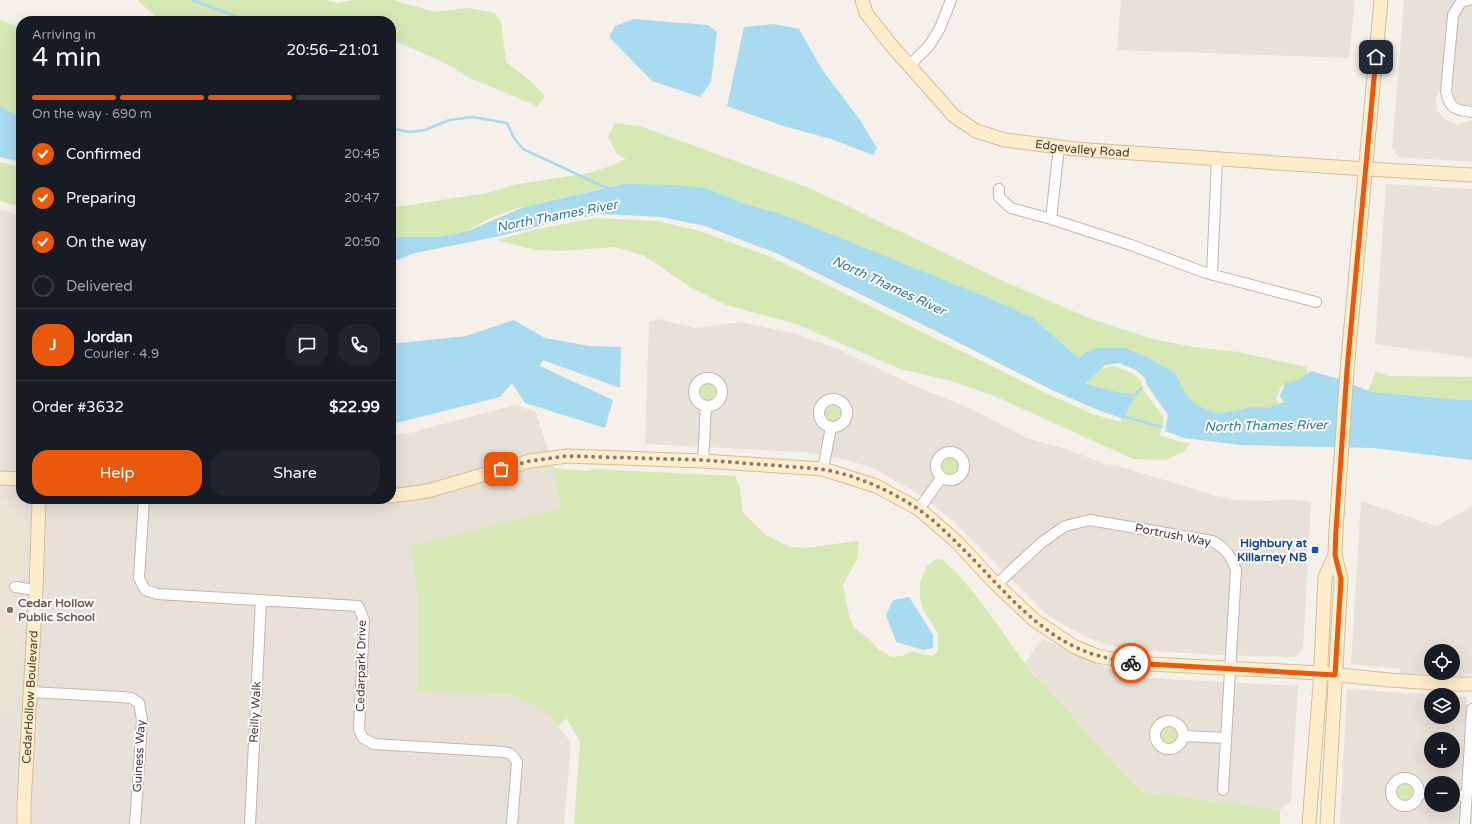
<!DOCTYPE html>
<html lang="en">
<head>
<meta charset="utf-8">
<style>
  body { margin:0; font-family:"Varela Round",sans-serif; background:#20242c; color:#f1f3f6; height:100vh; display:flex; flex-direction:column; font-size:15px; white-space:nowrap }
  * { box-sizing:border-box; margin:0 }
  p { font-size:13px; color:#9ea1a6 }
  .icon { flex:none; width:22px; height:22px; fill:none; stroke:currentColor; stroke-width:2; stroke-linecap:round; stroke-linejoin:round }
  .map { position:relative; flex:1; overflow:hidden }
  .details { position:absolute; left:16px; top:16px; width:380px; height:488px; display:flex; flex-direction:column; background:#171b24; border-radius:16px; box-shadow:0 4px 16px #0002 }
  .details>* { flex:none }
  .fabs { position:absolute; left:1424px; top:644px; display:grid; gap:8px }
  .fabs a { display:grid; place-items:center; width:36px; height:36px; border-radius:50%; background:#171b24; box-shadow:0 4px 16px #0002; font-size:20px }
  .pin { position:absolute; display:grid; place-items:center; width:34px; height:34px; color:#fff; margin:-17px; border-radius:8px; box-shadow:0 2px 6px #0006 }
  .courier { position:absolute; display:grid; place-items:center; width:40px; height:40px; margin:-20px; border:3px solid #ea580c; border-radius:50%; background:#fff; color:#222; box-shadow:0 1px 5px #0007 }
  .headline em { font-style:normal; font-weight:600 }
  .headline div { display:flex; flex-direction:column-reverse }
  .headline { display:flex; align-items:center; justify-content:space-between; height:68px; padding:0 16px }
  h1 { font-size:26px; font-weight:600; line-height:30px }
  .bar { display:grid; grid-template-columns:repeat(4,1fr); gap:6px 4px; align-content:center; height:48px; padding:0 16px }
  .bar i { height:5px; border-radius:3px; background:#363941 }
  .bar .on { background:#ea580c }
  .bar p { grid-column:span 4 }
  .line { display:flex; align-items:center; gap:10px; padding:0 16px; border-top:1px solid #363941 }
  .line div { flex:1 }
  .round { display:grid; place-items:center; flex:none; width:42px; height:42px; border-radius:16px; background:#20242c }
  ol { padding:0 16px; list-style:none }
  li { display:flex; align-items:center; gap:12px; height:44px }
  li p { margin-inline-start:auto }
  li .icon { padding:4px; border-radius:50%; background:#ea580c; color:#fff; stroke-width:4 }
  li:last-child { color:#9ea1a6 }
  li i { width:22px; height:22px; border:2px solid #363941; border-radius:50% }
  .primary-button { display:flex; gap:8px; margin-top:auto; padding:8px 16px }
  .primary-button a { flex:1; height:46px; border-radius:16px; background:#ea580c; color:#fff; font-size:16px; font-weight:600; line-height:46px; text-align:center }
  .primary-button a+a { background:#20242c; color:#f1f3f6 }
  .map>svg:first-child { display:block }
  .residential { fill:#e8e1d8; fill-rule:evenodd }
  .education { fill:#ede3d4 }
  .green { fill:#d6e8b4 }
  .water { fill:#a8daf0 }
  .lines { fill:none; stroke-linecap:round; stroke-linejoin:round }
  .stream { stroke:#a8daf0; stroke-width:2.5 }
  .street-casing { stroke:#c0b7ac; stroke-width:12 }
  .secondary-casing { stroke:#d3be9a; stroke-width:15 }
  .street { stroke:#fff; stroke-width:10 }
  .secondary { stroke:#feeccb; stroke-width:13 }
  .done { stroke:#857e76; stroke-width:4; stroke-dasharray:0 7.2 }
  .route { stroke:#ea580c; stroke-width:5 }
  .transit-dot { fill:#1a4fb4; stroke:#fff; stroke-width:1.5 }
  .education-dot { fill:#8d6e63; stroke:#fff; stroke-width:1.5 }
  .labels { text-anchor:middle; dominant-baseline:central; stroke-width:4; stroke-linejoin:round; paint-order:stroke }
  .street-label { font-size:12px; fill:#484038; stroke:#fff }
  .transit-label { font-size:12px; font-weight:bold; fill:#164399; stroke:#fff; text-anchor:end }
  .education-label { font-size:12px; font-weight:bold; fill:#785e54; stroke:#fff; text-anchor:start }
  .water-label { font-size:13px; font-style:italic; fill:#2d799c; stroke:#fff }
</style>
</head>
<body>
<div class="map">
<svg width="1472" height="824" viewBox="0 0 1472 824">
  <rect width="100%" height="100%" fill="#f5f0ea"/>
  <path class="residential" d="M1121 0H1355L1349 58 1117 50Z
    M1404 0H1456L1449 10 1443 86 1436 97 1437 110 1444 119 1457 124 1472 120V162L1399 157 1392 149Z
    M1472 4V108H1462L1456 103 1452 94 1457 20 1459 13 1465 7Z
    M1386 184 1472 189V358L1375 344Z
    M0 210 13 213 21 218V499H391V436L409 433 515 405 536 412 554 468 560 508 411 546 417 594 418 691 514 695 546 712 571 742 564 824H0V706H14L26 502 0 500Z
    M658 319 696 328 741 322 797 334 838 349 910 384 978 412 1026 438 1066 449 1105 464 1119 466 1213 495 1237 500 1271 501 1288 499 1311 502 1303 650 1295 657 1220 655 1133 650 1107 645 1087 637 1062 624 1046 614 952 520 921 496 873 468 847 460 802 452 645 444 649 322Z
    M1361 501 1437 526 1472 506V674L1460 676 1400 673V669L1351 664ZM1431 651H1453V673H1431Z
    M1042 639 1128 677 1298 686 1291 801 1280 810 1142 792 1117 767 1076 720 1051 695 1025 663Z
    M1347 689 1439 695H1431V717H1453V696L1467 697 1461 784 1458 790 1453 791V783H1431L1430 789 1414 775 1403 773 1393 777 1387 786V798L1395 807 1403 811 1416 808 1425 800 1431 799V805H1453L1454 800 1459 803 1460 807 1459 824H1340ZM1431 739H1453V761H1431Z"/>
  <path class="education" d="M0 500 26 502 14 706H0Z"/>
  <path class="green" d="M137 0H326L337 3 352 0H392L435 12 469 8 495 13 501 22 506 62 533 83 545 97 537 106 470 78 447 64 391 39V21H161Z
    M0 20 21 28V123L0 110Z
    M615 123 640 126 812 189 1003 281 1091 319 1153 339 1194 347 1238 352 1307 367V374L1295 383 1281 386 1276 399 1280 405 1264 411 1214 417 1192 408 1172 377 1094 351 1081 355 1074 361 670 185H617L519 208 490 218 463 233 434 239H391V208L487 193 518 184 589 173 613 165 626 159 617 154 608 137Z
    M0 162 21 167V207L0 201Z
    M596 218 658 221 700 231 771 257 1050 395 1093 414 1120 422 1122 416 1081 388 1101 369 1114 366 1132 373 1141 381 1142 388 1164 418 1160 435 1180 442 1190 443 1184 452 1165 460 1133 459 992 395 951 381 900 369 796 324 726 305 690 287 645 256 615 247 560 251 537 250 496 240 542 228Z
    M1376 371 1388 376 1472 377V402L1367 394Z
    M699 392a9 9 0 1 1 18 0a9 9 0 1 1-18 0Z
    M824 413a9 9 0 1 1 18 0a9 9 0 1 1-18 0Z
    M941 466a9 9 0 1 1 18 0a9 9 0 1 1-18 0Z
    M554 468 587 471 592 469 735 476 740 487 743 513 766 535 790 547 806 548 856 541 859 543 857 559 843 585 849 616 855 629 870 640 878 649 892 657 902 656 911 651 932 656 938 651V634L923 609 920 597V583L927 566 936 559 943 560 959 575 986 609 1032 673 1076 720 1117 767 1142 792 1280 810V824H574L580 741 566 718 558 727 546 712 514 695 418 691 417 594 411 546 560 508Z
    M1160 735a9 9 0 1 1 18 0a9 9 0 1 1-18 0Z
    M1396 792a9 9 0 1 1 18 0a9 9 0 1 1-18 0Z"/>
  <path class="water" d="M634 19 708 25 717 32 711 82 700 97 652 81 609 37 615 26Z
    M774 24 799 29 823 71 860 120 877 148 873 155 831 139 780 125 727 106 744 27Z
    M0 106 21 118V162L0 157Z
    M623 184 674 185 706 188 741 203 778 213 986 297 1033 318 1078 358 1086 352 1098 348H1124L1145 356 1176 374 1186 395 1196 405 1218 414 1253 407 1269 408 1284 402 1280 396 1286 383 1299 380 1311 371 1339 379 1371 392 1458 400H1472V460L1373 448 1241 445 1184 438 1165 431 1168 415 1147 385 1145 378 1136 370 1119 363 1105 365 1085 384 1117 392 1130 394 1133 401 1126 413 1124 419 1098 410 1054 391 934 330 776 253 705 226 662 217 600 214 547 224 500 236 415 253 391 262V237H438L468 231 524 207Z
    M514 320 545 338 589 346 621 347 620 388 543 360 540 366 613 400 605 428 525 403 512 383 500 397 396 423 391 344 466 336Z
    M909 597 933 635V648L924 650 896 642 886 615 893 600Z"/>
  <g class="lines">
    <path class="stream" d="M192 0 248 21
      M391 128 409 132 425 130 449 120 473 117 507 123 514 138 523 149 609 189
      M1129 399 1142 388
      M1122 416 1162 427"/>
    <g class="street-casing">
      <path id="street" d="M1469 0 1461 2 1453 15 1446 92C1450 109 1455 110 1472 112
        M910 65 929 46 940 28 951 0
        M1059 147 1051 219 1131 245 1206 273 1316 302
        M999 189V197L1011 208 1051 219
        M1212 274 1217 159
        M694 392a14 14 0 1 1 28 0a14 14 0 1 1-28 0Z
        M819 413a14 14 0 1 1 28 0a14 14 0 1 1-28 0Z
        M936 466a14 14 0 1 1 28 0a14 14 0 1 1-28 0Z
        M703 461 706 406
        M823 469 831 427
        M144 499 139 578 145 590 158 594 358 606 364 620 359 730 363 738 374 744 504 752 511 754 517 762 512 824
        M919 509 942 477
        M997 584 1041 543 1065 526 1090 520 1212 541C1225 548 1231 555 1236 570L1223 790
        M15 587 36 590
        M30 692 122 697 131 698 139 703 142 720 135 824
        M1155 735a14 14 0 1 1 28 0a14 14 0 1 1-28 0Z
        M1183 736 1226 738
        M1391 792a14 14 0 1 1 28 0a14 14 0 1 1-28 0Z
        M1419 793 1431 794
        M1453 795 1466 796
        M250 824 261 600
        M1465 824 1472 709"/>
    </g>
    <g class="secondary-casing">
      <g id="secondary">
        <path id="s1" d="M862 0 866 13 891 45 954 116 976 131 1005 140 1075 149 1366 169 1472 175"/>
        <path d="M0 478 20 479"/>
        <path d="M391 496 428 491 530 461 567 456 703 461 823 469 876 486 919 509 957 542 992 580 1034 620 1075 647 1097 656 1133 663 1320 673 1389 680 1453 684H1472"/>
        <path id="s2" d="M24 824V804L36 590 39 499"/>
        <path d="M1309 824 1320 685 1325 577 1335 555"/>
        <path d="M1327 824 1341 579 1335 555 1336 530 1347 370 1381 0"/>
      </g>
    </g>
    <use href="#street" class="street"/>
    <use href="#secondary" class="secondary"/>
  </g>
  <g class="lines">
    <path class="done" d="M501 469 530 461 567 456 703 460 808 468C846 470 886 488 918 509 931 518 946 532 957 543 994 579 1028 624 1075 647 1093 656 1112 659 1131 663"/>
    <path class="route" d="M1131 663 1335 675 1341 579 1335 555 1336 530 1347 370 1376 57"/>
  </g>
  <rect class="transit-dot" x="1311" y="546" width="8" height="8" rx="2"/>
  <circle class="education-dot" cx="10" cy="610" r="4"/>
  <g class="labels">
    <g class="street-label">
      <text stroke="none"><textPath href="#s1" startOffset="284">Edgevalley Road</textPath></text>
      <text transform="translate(1173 535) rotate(11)">Portrush Way</text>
      <text transform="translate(361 666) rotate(-89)">Cedarpark Drive</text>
      <text stroke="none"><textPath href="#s2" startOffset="127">CedarHollow Boulevard</textPath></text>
      <text transform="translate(255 712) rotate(-87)">Reilly Walk</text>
      <text transform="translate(139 756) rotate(-87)">Guiness Way</text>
    </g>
    <g class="transit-label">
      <text x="1307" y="543">Highbury at<tspan x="1307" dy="14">Killarney NB</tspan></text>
    </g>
    <g class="education-label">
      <text x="18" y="603">Cedar Hollow<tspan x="18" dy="14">Public School</tspan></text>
    </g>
    <g class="water-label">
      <text transform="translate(557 216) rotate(-11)">North Thames River</text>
      <text transform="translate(889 286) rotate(25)">North Thames River</text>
      <text transform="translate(1266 426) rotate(-1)">North Thames River</text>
    </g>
  </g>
</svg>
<div class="fabs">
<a><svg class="icon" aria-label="locate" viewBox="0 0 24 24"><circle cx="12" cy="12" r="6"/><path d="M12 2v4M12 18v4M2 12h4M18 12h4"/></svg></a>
<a><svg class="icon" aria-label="layers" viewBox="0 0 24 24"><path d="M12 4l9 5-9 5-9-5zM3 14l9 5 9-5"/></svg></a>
<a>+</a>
<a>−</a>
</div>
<div class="pin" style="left:501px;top:469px;background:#ea580c"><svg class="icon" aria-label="bag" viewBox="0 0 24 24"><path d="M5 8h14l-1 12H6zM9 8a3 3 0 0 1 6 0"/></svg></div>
<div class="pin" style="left:1376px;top:57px;background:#1f2937"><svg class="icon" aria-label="home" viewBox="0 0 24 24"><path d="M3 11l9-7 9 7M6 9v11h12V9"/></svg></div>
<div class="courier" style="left:1131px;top:663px"><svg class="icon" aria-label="bike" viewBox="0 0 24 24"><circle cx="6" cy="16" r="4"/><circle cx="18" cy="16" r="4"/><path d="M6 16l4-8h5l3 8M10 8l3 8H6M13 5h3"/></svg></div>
<section class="details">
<div class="headline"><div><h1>4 min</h1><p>Arriving in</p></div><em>20:56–21:01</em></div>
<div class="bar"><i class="on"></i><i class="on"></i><i class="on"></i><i></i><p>On the way · 690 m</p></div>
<ol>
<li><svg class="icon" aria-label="check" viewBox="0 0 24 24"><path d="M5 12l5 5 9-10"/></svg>Confirmed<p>20:45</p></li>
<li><svg class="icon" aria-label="check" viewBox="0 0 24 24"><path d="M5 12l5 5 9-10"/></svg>Preparing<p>20:47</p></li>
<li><svg class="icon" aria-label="check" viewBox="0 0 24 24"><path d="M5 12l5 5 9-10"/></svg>On the way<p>20:50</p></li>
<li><i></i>Delivered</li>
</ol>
<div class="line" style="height:72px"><b class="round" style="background:#ea580c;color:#fff">J</b><div><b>Jordan</b><p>Courier · 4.9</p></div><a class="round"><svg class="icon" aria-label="chat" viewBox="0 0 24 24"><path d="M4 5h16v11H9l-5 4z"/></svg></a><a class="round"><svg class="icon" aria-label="phone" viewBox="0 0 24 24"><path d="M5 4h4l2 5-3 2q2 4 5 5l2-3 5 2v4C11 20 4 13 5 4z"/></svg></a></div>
<div class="line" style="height:52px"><div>Order #3632</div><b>$22.99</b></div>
<div class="primary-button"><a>Help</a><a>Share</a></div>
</section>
</div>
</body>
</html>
